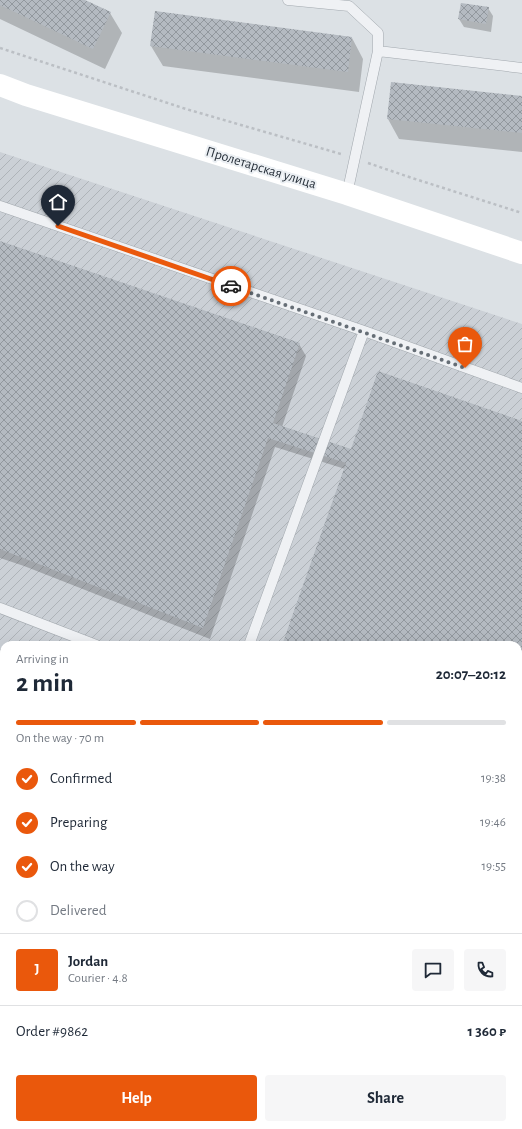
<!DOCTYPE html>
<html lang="en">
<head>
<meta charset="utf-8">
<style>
  body { margin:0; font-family:"Alegreya Sans",sans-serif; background:#f6f6f7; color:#1f2937; height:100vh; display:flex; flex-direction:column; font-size:15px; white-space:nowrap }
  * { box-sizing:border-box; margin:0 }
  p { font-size:13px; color:#747a83 }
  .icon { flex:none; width:22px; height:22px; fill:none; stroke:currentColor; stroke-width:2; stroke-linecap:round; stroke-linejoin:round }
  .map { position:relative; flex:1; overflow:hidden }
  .sheet { position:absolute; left:0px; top:641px; width:522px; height:488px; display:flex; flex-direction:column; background:#fff; border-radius:12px 12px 0 0; box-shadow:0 4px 16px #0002 }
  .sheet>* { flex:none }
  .pin { position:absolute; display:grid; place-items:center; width:34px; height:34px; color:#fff; margin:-41px -17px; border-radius:50% 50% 50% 0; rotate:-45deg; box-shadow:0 0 4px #0007 }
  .pin .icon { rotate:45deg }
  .courier { position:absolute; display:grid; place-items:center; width:40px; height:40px; margin:-20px; border:3px solid #ea580c; border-radius:50%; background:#fff; color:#222; box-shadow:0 1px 5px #0007 }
  .headline em { font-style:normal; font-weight:600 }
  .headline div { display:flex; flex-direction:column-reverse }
  .headline { display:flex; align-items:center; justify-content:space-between; height:68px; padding:0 16px }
  h1 { font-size:26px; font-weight:600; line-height:30px }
  .bar { display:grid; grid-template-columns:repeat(4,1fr); gap:6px 4px; align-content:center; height:48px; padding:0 16px }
  .bar i { height:5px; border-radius:3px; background:#e0e1e3 }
  .bar .active { background:#ea580c }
  .bar p { grid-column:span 4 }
  .line { display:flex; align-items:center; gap:10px; padding:0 16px; border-top:1px solid #e0e1e3 }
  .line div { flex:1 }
  .round { display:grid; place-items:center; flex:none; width:42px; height:42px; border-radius:4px; background:#f6f6f7 }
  ol { padding:0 16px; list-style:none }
  li { display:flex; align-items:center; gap:12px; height:44px }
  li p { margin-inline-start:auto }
  li .icon { padding:4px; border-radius:50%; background:#ea580c; color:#fff; stroke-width:4 }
  li:last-child { color:#747a83 }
  li i { width:22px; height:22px; border:2px solid #e0e1e3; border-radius:50% }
  .action { display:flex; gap:8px; margin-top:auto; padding:8px 16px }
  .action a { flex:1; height:46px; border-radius:4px; background:#ea580c; color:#fff; font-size:16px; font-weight:600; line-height:46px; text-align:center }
  .action a+a { background:#f6f6f7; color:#1f2937 }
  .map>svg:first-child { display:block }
  .industrial { fill:url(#industrial-furrows) }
  .shadow { fill:#0003 }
  .building { fill:url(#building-cross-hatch) }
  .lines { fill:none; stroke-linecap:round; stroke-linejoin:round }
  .lane-casing { stroke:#a2a8ae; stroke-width:11 }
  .path { stroke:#bbbfc4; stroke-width:2.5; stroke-dasharray:3 3; stroke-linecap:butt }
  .lane { stroke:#eff1f4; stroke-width:10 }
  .secondary { stroke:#fff; stroke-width:22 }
  .rail-casing { stroke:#77818d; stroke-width:4.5 }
  .rail { stroke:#ebeff3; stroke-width:3; stroke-dasharray:9; stroke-linecap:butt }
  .done { stroke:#666e76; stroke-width:4; stroke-dasharray:0 7.2 }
  .route { stroke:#ea580c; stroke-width:5 }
  .labels { text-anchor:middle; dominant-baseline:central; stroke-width:4; stroke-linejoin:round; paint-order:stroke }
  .street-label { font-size:14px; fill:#27303a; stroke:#ebeff3 }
</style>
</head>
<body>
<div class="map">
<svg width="522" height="1129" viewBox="0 0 522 1129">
  <defs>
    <pattern id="industrial-furrows" width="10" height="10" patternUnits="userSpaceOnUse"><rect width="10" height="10" fill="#cbd0d6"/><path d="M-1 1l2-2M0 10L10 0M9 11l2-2" fill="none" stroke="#aeb3b8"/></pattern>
    <pattern id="building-cross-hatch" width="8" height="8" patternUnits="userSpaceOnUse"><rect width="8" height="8" fill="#b4bac1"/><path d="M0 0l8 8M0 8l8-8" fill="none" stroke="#92989e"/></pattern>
  </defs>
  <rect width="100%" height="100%" fill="#dce1e5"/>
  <path class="industrial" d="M0 152 522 324V1002L518 1005V645H4V1125H285L272 1129H0Z"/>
  <path class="shadow" d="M0 0H83L110 13 122 33 105 69 0 19Z
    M488 8 493 16 491 32 464 27 459 19Z
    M352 38 363 59 359 92 163 66 151 46Z
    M522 97V152L399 139 388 119Z
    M0 242 299 344 306 356 282 427 350 450 522 422V745L519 754 518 645H283L345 469 275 447 210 639 24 566 0 558Z
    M0 651 4 652V709L0 721Z
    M0 1072 4 1074V1125H90L89 1129H0Z"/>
  <path class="building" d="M0 0H85L111 12 93 49 0 5Z
    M461 3 489 7 486 24 458 19Z
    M155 11 352 37 348 72 150 46Z
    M391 82 522 96V133L387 119Z
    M0 241 300 343 273 423 351 449 378 371 522 421V714L518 725V645H282L346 463 268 438 203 628 0 549Z
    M0 649 4 651V678L0 689Z
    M0 1071 4 1073V1125H79L78 1129H6L0 1127Z"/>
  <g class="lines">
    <g class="lane-casing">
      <path id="lane" d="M288 0 349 6 378 33V51L347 194
        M378 51 522 68
        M0 206 364 331 522 388
        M0 608 96 645
        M249 645 364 331
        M518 792 522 793
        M0 841 4 829
        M0 1051 4 1052"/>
    </g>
    <path class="path" d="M0 48 186 109 341 154
      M368 163 412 178 522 213
      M518 1107 522 1104
      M483 1129 489 1125"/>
    <use href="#lane" class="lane"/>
    <path class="secondary" d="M0 85 26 95 347 194 522 253
      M518 1083 522 1080
      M442 1129 450 1125"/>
    <g class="rail-casing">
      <path id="rail" d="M0 699 4 701
        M518 941 522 942
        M518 1049 522 1047
        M362 1129 370 1125
        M509 1129 515 1125"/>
    </g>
    <use href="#rail" class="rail"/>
  </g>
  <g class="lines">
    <path class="done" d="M231 286 465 368"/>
    <path class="route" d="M58 226 231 286"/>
  </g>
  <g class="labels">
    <g class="street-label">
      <text transform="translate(261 168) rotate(17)">Пролетарская улица</text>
    </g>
  </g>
</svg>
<div class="pin" style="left:465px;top:368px;background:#ea580c"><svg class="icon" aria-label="bag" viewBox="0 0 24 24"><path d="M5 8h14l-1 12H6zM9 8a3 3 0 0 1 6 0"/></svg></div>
<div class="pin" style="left:58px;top:226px;background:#1f2937"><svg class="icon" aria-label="home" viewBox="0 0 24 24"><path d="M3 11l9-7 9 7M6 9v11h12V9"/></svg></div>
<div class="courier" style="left:231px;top:286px"><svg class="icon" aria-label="car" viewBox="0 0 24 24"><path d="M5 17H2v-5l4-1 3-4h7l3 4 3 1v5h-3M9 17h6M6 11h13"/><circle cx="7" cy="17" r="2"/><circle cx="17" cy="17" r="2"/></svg></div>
<section class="sheet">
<div class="headline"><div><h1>2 min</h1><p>Arriving in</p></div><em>20:07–20:12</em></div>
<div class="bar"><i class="active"></i><i class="active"></i><i class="active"></i><i></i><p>On the way · 70 m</p></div>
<ol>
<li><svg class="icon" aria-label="check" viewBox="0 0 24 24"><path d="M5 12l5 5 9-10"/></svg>Confirmed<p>19:38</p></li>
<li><svg class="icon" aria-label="check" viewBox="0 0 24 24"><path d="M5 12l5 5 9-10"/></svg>Preparing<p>19:46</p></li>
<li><svg class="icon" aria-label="check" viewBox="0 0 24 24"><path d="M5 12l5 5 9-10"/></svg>On the way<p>19:55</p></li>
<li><i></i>Delivered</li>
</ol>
<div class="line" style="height:72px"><b class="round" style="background:#ea580c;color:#fff">J</b><div><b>Jordan</b><p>Courier · 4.8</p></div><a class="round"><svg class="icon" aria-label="chat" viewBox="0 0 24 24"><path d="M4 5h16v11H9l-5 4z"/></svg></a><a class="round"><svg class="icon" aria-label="phone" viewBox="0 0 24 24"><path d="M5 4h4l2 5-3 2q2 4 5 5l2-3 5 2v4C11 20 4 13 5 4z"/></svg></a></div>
<div class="line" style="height:52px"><div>Order #9862</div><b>1 360 ₽</b></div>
<div class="action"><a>Help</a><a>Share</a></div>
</section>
</div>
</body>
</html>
